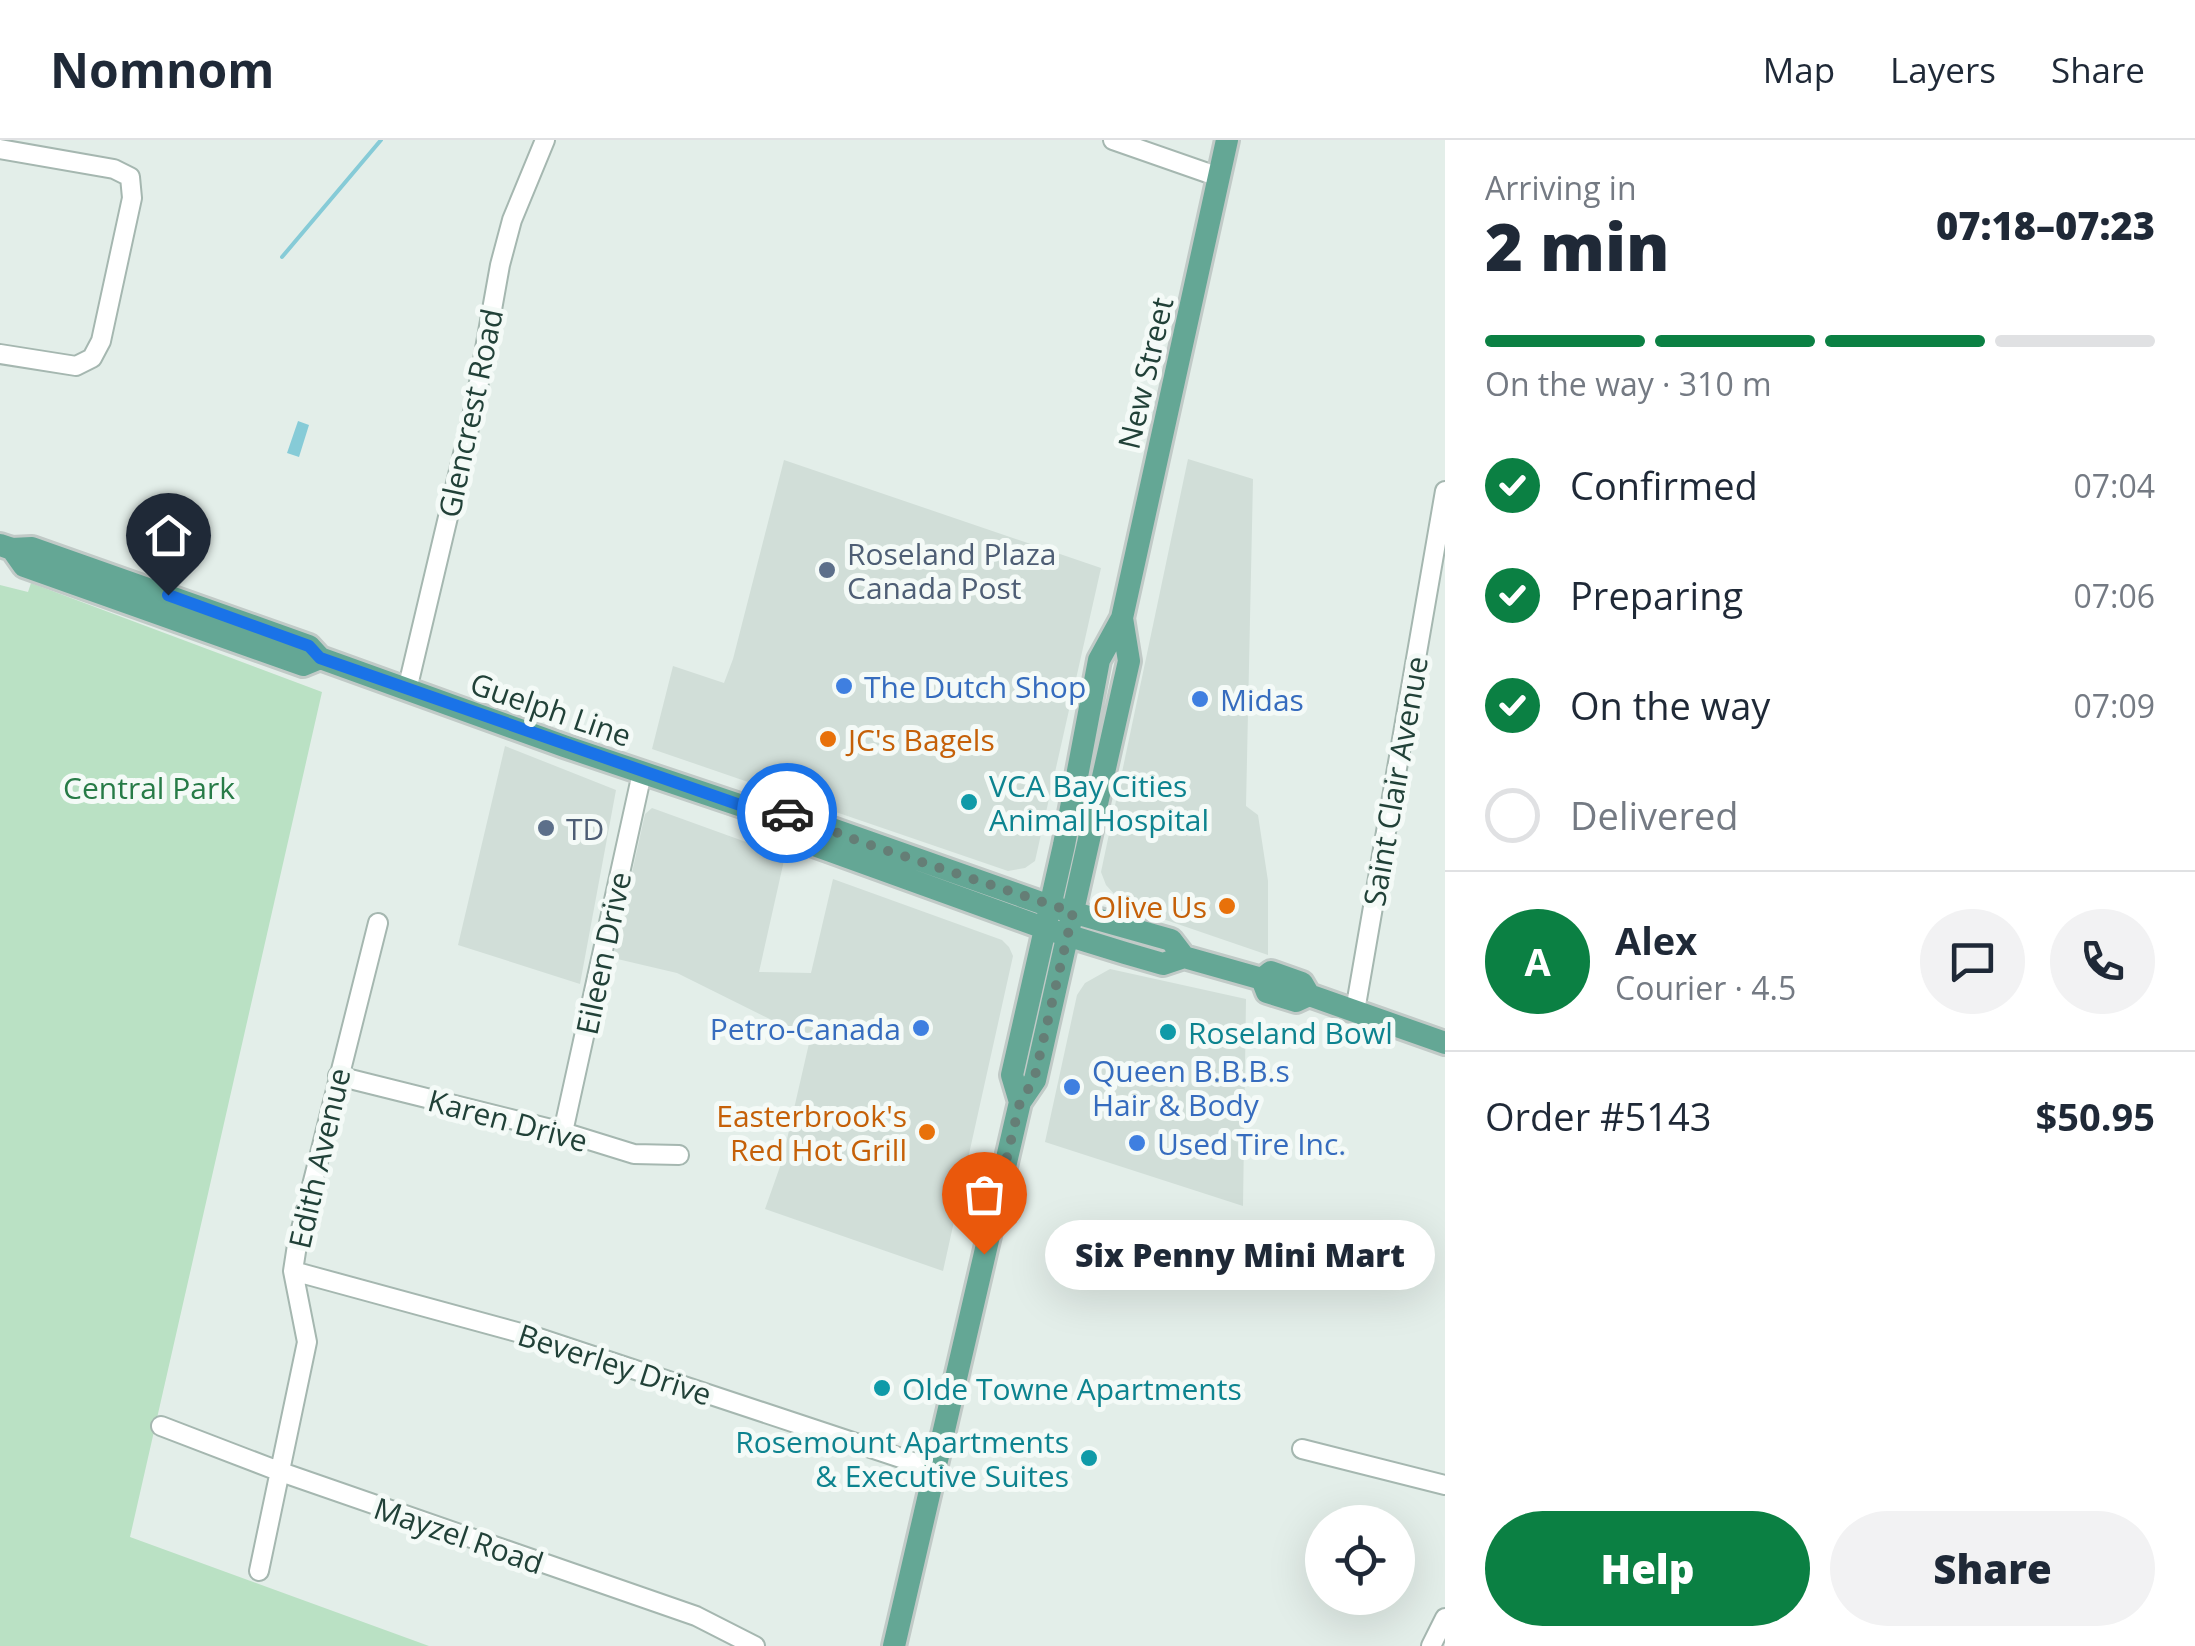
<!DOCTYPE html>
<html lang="en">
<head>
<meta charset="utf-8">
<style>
  body { margin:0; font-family:"Open Sans",sans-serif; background:#f2f2f3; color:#1f2937; height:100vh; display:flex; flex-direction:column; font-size:38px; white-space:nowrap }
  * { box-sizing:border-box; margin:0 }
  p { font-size:32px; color:#747a83 }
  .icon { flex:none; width:55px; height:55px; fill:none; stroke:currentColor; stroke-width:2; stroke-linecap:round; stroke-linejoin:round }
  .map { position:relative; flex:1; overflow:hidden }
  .side { display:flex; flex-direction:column; background:#fff; width:750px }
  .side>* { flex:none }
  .fabs { position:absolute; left:1305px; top:1365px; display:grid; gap:20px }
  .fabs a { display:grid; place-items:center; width:110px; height:110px; border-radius:50%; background:#fff; box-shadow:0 10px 40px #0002; font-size:50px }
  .pin { position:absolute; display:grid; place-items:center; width:85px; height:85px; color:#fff; margin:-102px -42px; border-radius:50% 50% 50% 0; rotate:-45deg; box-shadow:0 0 10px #0007 }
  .pin .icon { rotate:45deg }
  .courier { position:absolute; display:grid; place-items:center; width:100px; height:100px; margin:-50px; border:8px solid #1a73e8; border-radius:50%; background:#fff; color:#222; box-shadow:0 2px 12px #0007 }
  .bubble { position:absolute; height:70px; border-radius:35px; background:#fff; box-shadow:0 10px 40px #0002; font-size:32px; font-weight:800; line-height:70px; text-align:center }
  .head em { font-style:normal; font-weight:800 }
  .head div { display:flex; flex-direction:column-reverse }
  .head { display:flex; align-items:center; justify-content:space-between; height:170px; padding:0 40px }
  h1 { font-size:65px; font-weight:800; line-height:75px }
  .bar { display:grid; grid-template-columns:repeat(4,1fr); gap:15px 10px; align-content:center; height:120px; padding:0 40px }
  .bar i { height:12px; border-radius:8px; background:#e0e1e3 }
  .bar .current { background:#0b8043 }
  .bar p { grid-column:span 4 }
  .line { display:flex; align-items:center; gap:25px; padding:0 40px; border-top:2px solid #e0e1e3 }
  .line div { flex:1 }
  .round { display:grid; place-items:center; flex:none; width:105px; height:105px; border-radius:52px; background:#f2f2f3 }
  ol { padding:0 40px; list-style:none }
  li { display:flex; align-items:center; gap:30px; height:110px }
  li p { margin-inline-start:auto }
  li .icon { padding:10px; border-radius:50%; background:#0b8043; color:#fff; stroke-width:4 }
  li:last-child { color:#747a83 }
  li i { width:55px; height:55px; border:5px solid #e0e1e3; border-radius:50% }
  .primary-button { display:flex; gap:20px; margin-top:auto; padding:20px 40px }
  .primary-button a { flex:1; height:115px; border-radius:60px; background:#0b8043; color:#fff; font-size:40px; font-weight:800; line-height:115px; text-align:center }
  .primary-button a+a { background:#f2f2f3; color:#1f2937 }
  header { display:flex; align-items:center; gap:60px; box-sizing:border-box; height:140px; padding:0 50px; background:#fff; border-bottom:2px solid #e0e1e3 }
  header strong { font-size:48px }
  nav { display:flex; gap:55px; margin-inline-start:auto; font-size:35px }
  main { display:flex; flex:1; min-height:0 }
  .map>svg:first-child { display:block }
  .built { fill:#d1ded8 }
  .green { fill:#bae1c4 }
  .water { fill:#86cbd7 }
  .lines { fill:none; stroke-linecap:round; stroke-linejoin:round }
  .stream { stroke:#86cbd7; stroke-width:4 }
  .minor-casing { stroke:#a5b7b0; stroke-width:22 }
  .major-casing { stroke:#c1cac7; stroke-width:28 }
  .minor { stroke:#fff; stroke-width:18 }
  .major { stroke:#64a795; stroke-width:22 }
  .done { stroke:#657e76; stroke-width:10; stroke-dasharray:0 18 }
  .route { stroke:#1a73e8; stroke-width:12 }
  .service-dot { fill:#5c6f8a; stroke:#f4faf7; stroke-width:4 }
  .shop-dot { fill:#3f7fe0; stroke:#f4faf7; stroke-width:4 }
  .food-dot { fill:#e8710a; stroke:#f4faf7; stroke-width:4 }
  .culture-dot { fill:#0f9aa8; stroke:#f4faf7; stroke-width:4 }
  .labels { text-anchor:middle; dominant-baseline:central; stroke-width:10; stroke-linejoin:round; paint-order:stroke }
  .street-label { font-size:30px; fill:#214138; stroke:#f4faf7 }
  .service-label { font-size:30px; fill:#4e5e75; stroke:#f4faf7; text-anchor:start }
  .shop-label { font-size:30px; fill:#366cbe; stroke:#f4faf7; text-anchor:start }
  .food-label { font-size:30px; fill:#c56008; stroke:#f4faf7; text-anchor:end }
  .culture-label { font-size:30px; fill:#0d838f; stroke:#f4faf7; text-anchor:start }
  .park-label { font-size:30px; fill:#277b47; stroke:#f4faf7 }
</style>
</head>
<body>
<header>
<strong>Nomnom</strong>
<nav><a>Map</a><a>Layers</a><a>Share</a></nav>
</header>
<main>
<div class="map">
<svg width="1445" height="1506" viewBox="0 0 1445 1506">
  <rect width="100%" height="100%" fill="#e3eee9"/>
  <path class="built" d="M1188 319 1253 339 1246 666 1258 675 1268 741V815L1125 766 1106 745 1101 732Z
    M784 320 1101 428 1035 721 1025 728 1008 731 652 609 673 526 724 543 733 519Z
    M505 606 616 650 580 844 458 805Z
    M652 668 785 716 759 832 811 833 833 739 1002 800 1009 807 1013 816 943 1131 765 1069 782 1021 810 899 677 833 613 818 645 674Z
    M1110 829 1246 859 1243 1066 1045 1002 1077 855 1085 843Z"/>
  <path class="green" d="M31 443 322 552 130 1397 429 1506H0V445L28 452Z"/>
  <path class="water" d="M298 281 309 285 299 317 287 313Z"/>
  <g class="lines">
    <path class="stream" d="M282 117 381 0"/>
    <g class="minor-casing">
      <path id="minor" d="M1113 0 1219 37
        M0 9 114 29 130 37 132 58 101 201 92 218 76 226 0 214
        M407 550 476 259 500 125 512 80 545 0
        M1355 871 1445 351
        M338 936 563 992 634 1014 679 1015
        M563 992 642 633
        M293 1131 539 1198 934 1329
        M161 1286 281 1332 696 1476 755 1506
        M1302 1309 1445 1345
        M259 1431 307 1202 293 1131 297 1105 378 783
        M1431 1506 1445 1478"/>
    </g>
    <g class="major-casing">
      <path id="major" d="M0 405 12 409 32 408 309 506 320 518 564 606 763 673 784 672 1050 766 1171 800 1184 817
        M12 409 24 426 303 525 320 518
        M763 673 775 691 1044 788 1125 813 1163 824 1184 817 1262 839 1271 832 1302 843 1309 855 1445 903
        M1262 839 1267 852 1296 861 1309 855
        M1020 962 1012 935 1064 705 1099 520 1122 478 1227 0
        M894 1506 1020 962 1035 940 1129 521 1122 478"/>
    </g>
    <use href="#minor" class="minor"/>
    <use href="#major" class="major"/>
  </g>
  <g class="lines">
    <path class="done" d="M787 673 861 702 1073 772 1034 940 1020 962 984 1114"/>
    <path class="route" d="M168 455 309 506 320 518 763 673H787"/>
  </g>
  <g class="service-dot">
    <circle cx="827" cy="430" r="10"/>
    <circle cx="546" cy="688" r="10"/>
  </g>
  <g class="shop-dot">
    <circle cx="844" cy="546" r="10"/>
    <circle cx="1200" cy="559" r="10"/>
    <circle cx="921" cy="888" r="10"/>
    <circle cx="1072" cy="947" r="10"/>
    <circle cx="1137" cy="1003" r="10"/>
  </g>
  <g class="food-dot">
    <circle cx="828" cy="599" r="10"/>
    <circle cx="1227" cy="766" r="10"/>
    <circle cx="927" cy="992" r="10"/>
  </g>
  <g class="culture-dot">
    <circle cx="969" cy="662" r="10"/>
    <circle cx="1168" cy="892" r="10"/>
    <circle cx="882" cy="1248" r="10"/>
    <circle cx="1089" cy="1318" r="10"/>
  </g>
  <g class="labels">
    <g class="street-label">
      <text transform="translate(1145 233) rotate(-77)">New Street</text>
      <text transform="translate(470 273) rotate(-78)">Glencrest Road</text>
      <text transform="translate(551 569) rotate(19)">Guelph Line</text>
      <text transform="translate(1395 641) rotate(-80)">Saint Clair Avenue</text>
      <text transform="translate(603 813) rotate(-78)">Eileen Drive</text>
      <text transform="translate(508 980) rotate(15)">Karen Drive</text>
      <text transform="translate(319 1018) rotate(-77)">Edith Avenue</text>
      <text transform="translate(615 1224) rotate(18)">Beverley Drive</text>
      <text transform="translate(459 1395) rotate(19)">Mayzel Road</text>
    </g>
    <g class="service-label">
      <text x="847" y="413">Roseland Plaza<tspan x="847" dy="34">Canada Post</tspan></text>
      <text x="566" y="688">TD</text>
    </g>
    <g class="shop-label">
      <text x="864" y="546">The Dutch Shop</text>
      <text x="1220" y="559">Midas</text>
      <text x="901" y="888" text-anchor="end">Petro-Canada</text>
      <text x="1092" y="930">Queen B.B.B.s<tspan x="1092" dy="34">Hair &amp; Body</tspan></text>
      <text x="1157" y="1003">Used Tire Inc.</text>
    </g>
    <g class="food-label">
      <text x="848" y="599" text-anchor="start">JC's Bagels</text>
      <text x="1207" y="766">Olive Us</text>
      <text x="907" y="975">Easterbrook's<tspan x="907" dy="34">Red Hot Grill</tspan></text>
    </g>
    <g class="culture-label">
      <text x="989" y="645">VCA Bay Cities<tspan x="989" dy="34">Animal Hospital</tspan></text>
      <text x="1188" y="892">Roseland Bowl</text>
      <text x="902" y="1248">Olde Towne Apartments</text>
      <text x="1069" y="1301" text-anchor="end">Rosemount Apartments<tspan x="1069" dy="34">&amp; Executive Suites</tspan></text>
    </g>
    <g class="park-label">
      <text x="149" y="647">Central Park</text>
    </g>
  </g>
</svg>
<div class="fabs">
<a><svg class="icon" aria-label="locate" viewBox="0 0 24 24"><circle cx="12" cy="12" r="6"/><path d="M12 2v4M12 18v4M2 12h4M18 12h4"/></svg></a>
</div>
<div class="pin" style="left:984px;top:1114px;background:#ea580c"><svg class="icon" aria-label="bag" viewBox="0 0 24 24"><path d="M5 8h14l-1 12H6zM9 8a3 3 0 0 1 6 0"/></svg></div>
<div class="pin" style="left:168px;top:455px;background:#1f2937"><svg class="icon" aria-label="home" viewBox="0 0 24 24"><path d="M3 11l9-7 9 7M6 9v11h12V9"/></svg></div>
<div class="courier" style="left:787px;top:673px"><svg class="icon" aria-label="car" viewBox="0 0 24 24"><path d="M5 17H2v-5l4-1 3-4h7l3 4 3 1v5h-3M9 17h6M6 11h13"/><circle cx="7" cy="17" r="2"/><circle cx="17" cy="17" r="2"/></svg></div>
<div class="bubble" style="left:1045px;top:1080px;width:390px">Six Penny Mini Mart</div>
</div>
<section class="side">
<div class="head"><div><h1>2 min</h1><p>Arriving in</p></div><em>07:18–07:23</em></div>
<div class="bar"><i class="current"></i><i class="current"></i><i class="current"></i><i></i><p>On the way · 310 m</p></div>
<ol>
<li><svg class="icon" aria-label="check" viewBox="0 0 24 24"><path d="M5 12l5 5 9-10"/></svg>Confirmed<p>07:04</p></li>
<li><svg class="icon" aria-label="check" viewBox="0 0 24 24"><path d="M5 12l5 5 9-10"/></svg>Preparing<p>07:06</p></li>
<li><svg class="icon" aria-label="check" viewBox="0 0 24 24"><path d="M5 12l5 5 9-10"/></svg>On the way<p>07:09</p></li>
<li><i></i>Delivered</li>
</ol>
<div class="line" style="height:180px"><b class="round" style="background:#0b8043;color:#fff">A</b><div><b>Alex</b><p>Courier · 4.5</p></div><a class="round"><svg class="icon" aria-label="chat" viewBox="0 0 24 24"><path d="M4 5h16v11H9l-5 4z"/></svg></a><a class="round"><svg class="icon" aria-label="phone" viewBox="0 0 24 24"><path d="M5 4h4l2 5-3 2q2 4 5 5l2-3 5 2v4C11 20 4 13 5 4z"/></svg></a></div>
<div class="line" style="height:130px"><div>Order #5143</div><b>$50.95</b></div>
<div class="primary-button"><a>Help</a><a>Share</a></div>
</section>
</main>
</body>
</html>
